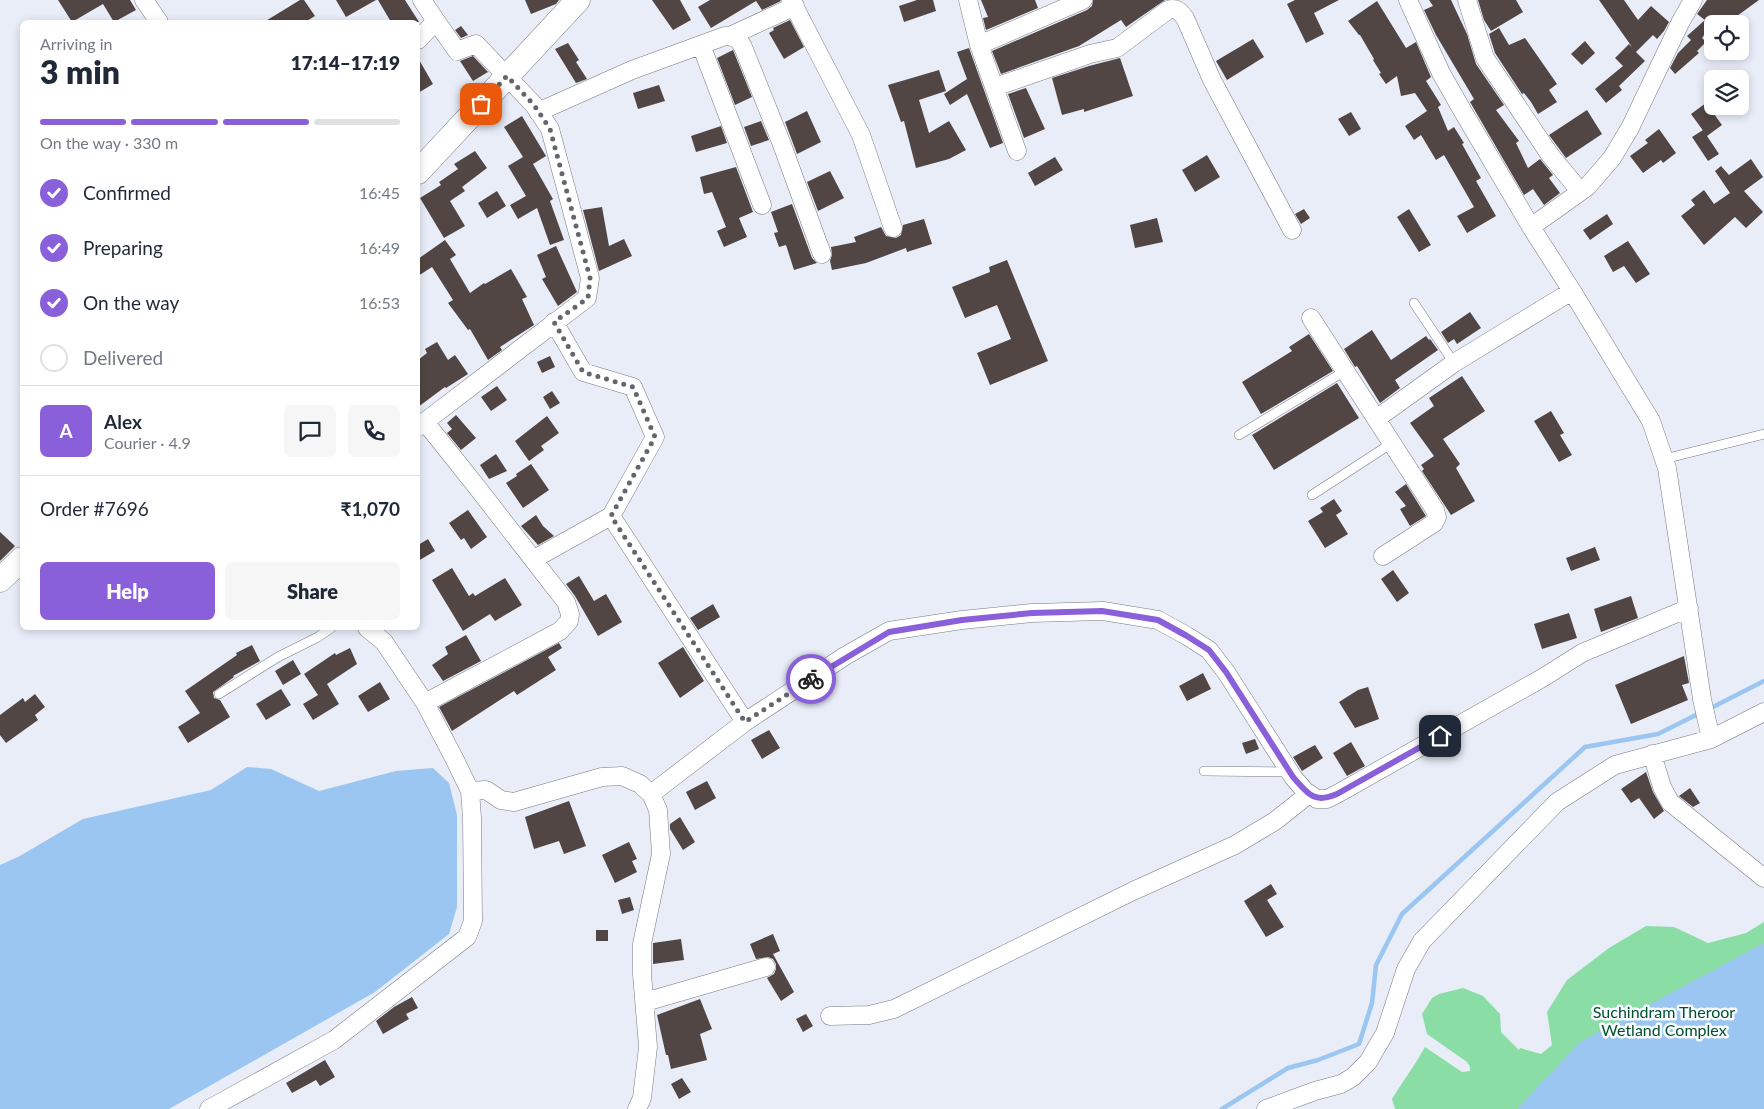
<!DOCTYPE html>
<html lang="en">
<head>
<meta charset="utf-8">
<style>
  body { margin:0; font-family:Lato,sans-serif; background:#f6f6f7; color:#1f2937; height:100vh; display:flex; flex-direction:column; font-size:19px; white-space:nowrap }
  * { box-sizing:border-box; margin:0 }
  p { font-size:16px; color:#747a83 }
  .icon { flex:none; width:28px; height:28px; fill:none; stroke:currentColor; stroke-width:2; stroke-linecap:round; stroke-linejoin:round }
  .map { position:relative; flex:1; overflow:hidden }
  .details { position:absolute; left:20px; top:20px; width:400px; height:610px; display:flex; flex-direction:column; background:#fff; border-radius:8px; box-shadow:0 2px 8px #0003 }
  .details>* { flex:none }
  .controls { position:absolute; left:1704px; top:15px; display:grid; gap:10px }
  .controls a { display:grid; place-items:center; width:45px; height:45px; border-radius:8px; background:#fff; box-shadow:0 2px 8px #0003; font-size:25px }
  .pin { position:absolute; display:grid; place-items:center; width:42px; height:42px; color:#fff; margin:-21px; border-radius:10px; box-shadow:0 2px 8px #0006 }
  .courier { position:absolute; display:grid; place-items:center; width:50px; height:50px; margin:-25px; border:4px solid #8a60da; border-radius:50%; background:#fff; color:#222; box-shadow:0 1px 6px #0007 }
  .headline em { font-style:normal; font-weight:800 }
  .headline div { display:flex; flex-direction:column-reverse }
  .headline { display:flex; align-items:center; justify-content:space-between; height:85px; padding:0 20px }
  h1 { font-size:32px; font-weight:800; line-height:38px }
  .bar { display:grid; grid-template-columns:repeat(4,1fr); gap:8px 5px; align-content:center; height:60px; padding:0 20px }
  .bar i { height:6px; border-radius:4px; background:#e0e1e3 }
  .bar .on { background:#8a60da }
  .bar p { grid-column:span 4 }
  .line { display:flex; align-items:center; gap:12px; padding:0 20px; border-top:1px solid #e0e1e3 }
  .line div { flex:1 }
  .round { display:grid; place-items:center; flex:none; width:52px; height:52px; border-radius:8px; background:#f6f6f7 }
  ol { padding:0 20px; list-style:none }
  li { display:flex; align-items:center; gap:15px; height:55px }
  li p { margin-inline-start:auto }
  li .icon { padding:5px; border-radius:50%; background:#8a60da; color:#fff; stroke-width:4 }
  li:last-child { color:#747a83 }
  li i { width:28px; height:28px; border:2px solid #e0e1e3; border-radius:50% }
  .cta { display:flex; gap:10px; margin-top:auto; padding:10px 20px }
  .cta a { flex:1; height:58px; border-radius:8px; background:#8a60da; color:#fff; font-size:20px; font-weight:800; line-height:58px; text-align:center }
  .cta a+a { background:#f6f6f7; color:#1f2937 }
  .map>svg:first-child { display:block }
  .green { fill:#8bdda6 }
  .water { fill:#9ac6f1 }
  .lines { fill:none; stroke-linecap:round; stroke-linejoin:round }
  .stream { stroke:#9ac6f1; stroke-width:4.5 }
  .building { fill:#514644 }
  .service-casing { stroke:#767a84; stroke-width:10 }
  .minor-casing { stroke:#767a84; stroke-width:19 }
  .secondary-casing { stroke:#767a84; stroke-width:25 }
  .service { stroke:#fff; stroke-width:9 }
  .minor { stroke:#fff; stroke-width:18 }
  .secondary { stroke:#fff; stroke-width:24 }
  .done { stroke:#63666c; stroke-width:5; stroke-dasharray:0 9 }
  .route { stroke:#8a60da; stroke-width:6 }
  .labels { text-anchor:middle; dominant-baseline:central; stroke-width:5; stroke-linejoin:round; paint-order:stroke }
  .park-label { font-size:16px; fill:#01512a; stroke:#f9fbff }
</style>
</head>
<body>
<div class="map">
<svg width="1764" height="1109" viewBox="0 0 1764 1109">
  <rect width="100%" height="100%" fill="#e8edf8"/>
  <path class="green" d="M1764 922V1109H1395L1392 1099C1403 1081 1415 1065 1425 1047L1462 1072 1470 1071V1067L1467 1062 1427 1034 1422 1014 1432 998 1439 994 1463 988 1483 996 1500 1014 1501 1032 1519 1050 1520 1048 1541 1054 1552 1045 1547 1012 1567 980 1609 948 1646 926 1674 927 1708 943 1746 933Z"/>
  <path class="water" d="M247 767 271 769 319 791 396 771 433 768 449 783 457 815V907L449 934 375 992 169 1109H0V865L18 857 83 819 211 790Z
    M1764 943V1109H1517L1580 1042Z"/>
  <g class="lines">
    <path class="stream" d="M1709 709 1764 681
      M1222 1109 1288 1068 1318 1060 1359 1044 1372 1003 1376 965 1402 914 1585 747 1658 734 1700 713"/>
  </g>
  <path class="building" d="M58 0H130L136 10 114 22 103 4 72 22Z
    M300 0H304L315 16 305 22H264Z
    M336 0H376L346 17Z
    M378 0H405L419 22H391Z
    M525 0H559L556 4 531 14Z
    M652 0H680L691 20 673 30Z
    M710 0H780L781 1 762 10 756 1 711 28 698 7Z
    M917 0H933L936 11 904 22 899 6Z
    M981 0H1035L1038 8 986 30 983 18 988 17Z
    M1093 0H1165L1126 27 1121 20 1079 46 1001 74 992 51 1087 10 1092 6Z
    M1295 0H1339L1314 13 1324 34 1306 43 1287 4Z
    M1429 0H1451L1467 34 1476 64 1504 105 1496 110 1519 141 1516 143 1528 168 1540 159 1553 175 1549 178 1560 193 1544 205 1533 189 1524 195 1470 102 1474 99 1436 35 1424 10 1433 6Z
    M1478 0H1516L1523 12 1491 31 1484 20Z
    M1599 0H1624L1638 20 1651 6 1669 22 1664 31 1657 39 1653 35 1636 52 1645 61 1619 86 1622 90 1606 103 1595 89 1623 66 1615 58 1629 44 1632 47Z
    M1707 0H1759L1726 24H1712L1702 38 1706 42 1697 51 1699 53 1675 74 1670 68 1678 53 1691 40 1687 36 1705 20 1697 14Z
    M1377 1 1406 48 1416 42 1431 77 1426 81 1441 105 1438 107 1448 131 1454 127 1464 143 1462 144 1481 178 1476 181 1496 216 1467 233 1457 216 1474 207 1444 155 1436 160 1421 135 1414 140 1405 126 1427 111 1415 93 1401 96 1397 76 1386 84 1379 74 1381 73 1373 60 1374 59 1360 35H1359L1348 21Z
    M790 20 804 47 784 59 769 33 774 30 773 28Z
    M461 26 468 35 461 38 455 30Z
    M1499 28 1509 45 1525 38 1557 84 1549 90 1557 102 1538 114 1531 102 1524 93 1522 94 1495 53 1489 34Z
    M1253 39 1264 57 1227 80 1216 61Z
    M1585 41 1595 53 1582 65 1571 54Z
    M568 43 579 60 576 62 587 79 576 83 555 49Z
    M969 48 1003 143 990 148 967 94 950 105 944 94 967 79 957 52Z
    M733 50 752 97 735 105 717 58Z
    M473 56 488 72 473 81 460 61Z
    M418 58 433 84 418 93Z
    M1120 58 1133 96 1084 112V109L1062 115 1052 78 1089 66Z
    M939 70 946 91 919 100 929 133 949 121 966 150 949 159 916 168 904 121 901 122 888 85Z
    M659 85 665 101 638 109 633 93Z
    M1026 88 1045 129 1024 138 1008 94Z
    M1706 103 1722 125 1707 136 1691 114Z
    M1587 110 1602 134 1566 158 1549 135Z
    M807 111 821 142 797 154 785 122Z
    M1351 112 1361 129 1349 136 1338 119Z
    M522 116 546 156 533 164 553 199 550 201 564 240 550 245 537 208 518 219 510 205 526 196 508 166 523 157 504 127Z
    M761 121 769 140 751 146 744 127Z
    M721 126 727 143 696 152 691 136Z
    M1659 129 1676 153 1663 163 1661 160 1643 173 1630 156 1648 143 1645 140Z
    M1703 130 1719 154 1708 161 1692 137Z
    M475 151 487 168 462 187 465 191 450 201 465 226 444 238 420 198 441 185 439 182 458 169 454 164Z
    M1207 155 1220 177 1195 192 1182 170Z
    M1055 157 1063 170 1035 186 1028 173Z
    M1751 159 1763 177 1744 191 1763 212 1746 228 1735 217 1704 245 1681 216 1695 205 1691 200 1704 190 1714 204 1730 193 1715 171 1721 166 1729 175Z
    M736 167 753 212 739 218 747 237 724 247 717 231 726 227 712 192 704 194 700 177Z
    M830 171 844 198 818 211 807 182Z
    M497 191 506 206 487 218 478 203Z
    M792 204 812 258 817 263 794 270 786 245 779 247 774 233 778 232 771 212Z
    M602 207 609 246 624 239 632 256 599 271 583 210Z
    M1304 209 1310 218 1301 224 1295 214Z
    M1409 209 1431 245 1419 252 1397 217Z
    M1607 214 1613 224 1590 240 1583 230Z
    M1157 218 1163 242 1135 248 1130 225Z
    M924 219 932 244 907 252 906 248 866 263 832 270 830 261 832 255 831 247 856 242 854 237 881 227 886 236 896 238 901 235 903 225Z
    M445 240 456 255 450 259 470 293 484 283 485 284 511 269 527 297 522 299 534 325 500 347 502 350 488 360 470 329 468 330 448 303 453 300 432 267 418 276V259Z
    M1628 241 1650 274 1636 283 1624 266 1613 272 1604 256Z
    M556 246 577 292 558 306 542 279 546 277 537 255Z
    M1007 260 1048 361 990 385 977 353 1011 339 997 305 965 318 952 287 990 272 989 267Z
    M1470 312 1481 328 1457 344 1454 339 1448 343 1441 332Z
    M1372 330 1391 360 1426 336 1429 340 1430 339 1438 350 1395 380 1400 388 1380 403 1357 366 1355 367 1344 349Z
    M1309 334 1333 371 1261 414 1242 382 1292 351 1289 347Z
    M437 342 448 360 455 355 468 374 446 388 445 387 418 407V360L427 353 425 349Z
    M550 356 555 367 542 373 537 362Z
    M1462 376 1485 411 1443 439 1460 464 1456 468 1475 501 1451 515 1422 471 1424 469 1421 465 1434 456 1410 423 1434 406 1429 398Z
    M1337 383 1359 418 1274 470 1252 435Z
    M497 386 507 400 491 411 481 397Z
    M552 391 560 403 550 409 543 397Z
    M1551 411 1564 433 1560 435 1572 455 1559 462 1534 421Z
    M456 415 476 438 461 450 447 433 452 429 447 423Z
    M547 416 559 433 541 446 544 450 529 461 515 441Z
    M496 454 507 471 489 479 480 465Z
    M531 464 549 490 523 508 506 483 517 476 516 474Z
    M1406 484 1426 516 1410 526 1400 509 1406 506 1395 492Z
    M1334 499 1342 511 1336 515 1348 534 1325 548 1308 521 1323 512 1320 508Z
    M468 510 487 537 471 549 464 538 461 540 449 523Z
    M536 515 543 526 554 536 538 545 521 526Z
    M0 532 15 546 0 561Z
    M428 539 435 551 418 561V545Z
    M1595 547 1600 560 1571 571 1566 558Z
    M452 568 469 596 473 593 475 596 505 578 522 605 495 621 490 614 463 631 432 580Z
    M1393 570 1409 593 1397 602 1381 579Z
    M579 576 594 601 606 594 622 622 598 636 575 596 566 584Z
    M1631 596 1638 618 1601 632 1594 609Z
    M713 604 720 617 698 630 690 618Z
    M1569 613 1577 638 1542 649 1534 624Z
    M466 635 481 661 443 681 432 665 448 654 445 647Z
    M559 643 562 648 548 657 556 670 517 695 514 691 452 731 439 707Z
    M252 645 260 661 233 676 234 677 213 692 214 698 220 700 230 717 188 743 178 727 200 713 185 691 237 655 236 653Z
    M683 647 704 681 680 698 658 663Z
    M350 648 357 664 327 684 339 704 313 720 303 704 318 695 304 674 335 653 336 655Z
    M1684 656 1689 683 1682 685 1688 700 1631 724 1615 685Z
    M293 660 301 674 283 685 275 671Z
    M1203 673 1211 689 1187 701 1179 686Z
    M380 682 390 699 368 712 358 696Z
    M1368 687 1379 719 1355 728 1339 702 1358 690Z
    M281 689 291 705 266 720 256 704Z
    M35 694 45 707 35 715 38 720 6 743 0 735V715L23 698 25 702Z
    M769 730 780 748 762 759 751 740Z
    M1255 739 1259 749 1246 754 1242 743Z
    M1351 742 1365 766 1347 776 1333 753Z
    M1315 745 1323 758 1302 771 1293 757Z
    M1646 772 1653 792 1664 811 1654 819 1639 798 1631 803 1621 789Z
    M707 781 716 798 695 810 686 792Z
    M1690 788 1700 803 1693 807 1679 796Z
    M569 801 586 846 564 854 559 841 534 849 525 817Z
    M680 817 695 842 683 850 670 829V824Z
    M629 842 637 859 632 861 637 872 615 883 602 855Z
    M1271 884 1277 894 1267 900 1284 927 1266 937 1244 901Z
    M630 897 634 910 622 914 618 900Z
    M596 930H608V941H596Z
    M773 934 780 951 773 954 794 992 781 1001 767 978 774 974 776 969V964L773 959 768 957 756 959 750 944Z
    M681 939 684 960 653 964V943Z
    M412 997 418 1008 406 1014 409 1019 383 1034 376 1021 394 1007Z
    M700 999 712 1029 700 1034 707 1060 671 1069 668 1055H666L657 1015Z
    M806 1014 813 1026 803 1032 796 1019Z
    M325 1060 335 1077 320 1086 316 1080 292 1093 286 1083Z
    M682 1078 691 1092 679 1099 671 1084Z"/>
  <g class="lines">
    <g class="service-casing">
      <path id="service" d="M1414 303 1454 363
        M1239 435 1345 371
        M1664 459 1764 434
        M1312 495 1392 443
        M219 694 278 657 318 637 331 628
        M1204 771 1290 772"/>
    </g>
    <g class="minor-casing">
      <path id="minor" d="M144 0 159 22
        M791 0 861 135 893 228
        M968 0 979 45 1017 151
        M1408 0 1441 73 1462 110 1531 227 1572 291 1651 421 1667 468 1702 699 1711 739
        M1467 0 1485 58 1550 155 1580 191
        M730 36 795 6
        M418 40 436 21 422 0
        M701 45 762 205
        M979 45 1083 0
        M995 87 1090 54 1117 48 1168 10C1177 7 1180 12 1185 18L1212 80 1292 230
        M538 112 632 70 725 36C734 36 739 39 743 47L781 142 822 254
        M1531 227 1587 187 1612 158 1630 128 1680 23 1693 0
        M1311 318 1435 510 1437 517 1434 523 1383 556
        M1376 419 1454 363 1572 291
        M418 427 587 298 590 278 550 129 534 105 476 44 457 51 436 21
        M611 516 745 722
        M534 559 611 516 655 437 633 387 583 372 554 322
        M425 703 560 631 569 621 570 614 566 602 480 491 425 422
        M1652 754 1662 787 1670 802 1764 878
        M470 791 486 790 501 800 514 802 602 777 622 776 640 784 651 794 658 810 661 854 642 944V974L648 1047 642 1098 637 1109
        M651 794 745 722 845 656 889 631 962 620 1032 613 1103 611 1158 620 1187 636 1209 650 1226 672 1293 777 1305 791 1317 799H1327L1337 794 1544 677 1582 653 1689 608
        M645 1002 766 967
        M830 1016 869 1015 894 1009 1133 891 1235 845 1275 821 1309 794
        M209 1109 334 1040 467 937 473 921 472 818 470 791 455 760 425 703 384 642 367 628
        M1266 1109 1315 1091 1341 1084 1353 1077 1368 1062 1385 1033 1406 969 1422 941 1557 802 1615 765 1711 739 1764 712"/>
    </g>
    <g class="secondary-casing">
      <path id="secondary" d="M418 172 578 0
        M0 580 22 559"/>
    </g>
    <use href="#service" class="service"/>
    <use href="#minor" class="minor"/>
    <use href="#secondary" class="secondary"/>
  </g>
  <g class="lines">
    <path class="done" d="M481 104 507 76 534 105 550 129 590 278 588 298 554 322 583 372 633 387 655 437 611 516 745 722 811 679"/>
    <path class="route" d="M811 679 889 632 962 620 1032 613 1102 611 1158 620 1187 636 1209 650 1226 672 1293 777C1308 794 1314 804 1337 794L1440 736"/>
  </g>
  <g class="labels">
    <g class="park-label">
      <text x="1664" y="1011">Suchindram Theroor<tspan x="1664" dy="18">Wetland Complex</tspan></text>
    </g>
  </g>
</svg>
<div class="controls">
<a><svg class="icon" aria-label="locate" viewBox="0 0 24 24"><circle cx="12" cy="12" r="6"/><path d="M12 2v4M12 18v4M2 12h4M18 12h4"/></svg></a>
<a><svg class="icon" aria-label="layers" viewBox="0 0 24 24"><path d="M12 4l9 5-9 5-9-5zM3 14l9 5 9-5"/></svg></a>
</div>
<div class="pin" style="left:481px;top:104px;background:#ea580c"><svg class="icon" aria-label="bag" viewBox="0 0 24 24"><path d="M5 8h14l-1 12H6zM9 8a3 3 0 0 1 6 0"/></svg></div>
<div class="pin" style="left:1440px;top:736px;background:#1f2937"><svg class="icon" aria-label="home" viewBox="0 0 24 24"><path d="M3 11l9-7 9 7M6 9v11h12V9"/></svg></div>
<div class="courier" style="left:811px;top:679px"><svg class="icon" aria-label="bike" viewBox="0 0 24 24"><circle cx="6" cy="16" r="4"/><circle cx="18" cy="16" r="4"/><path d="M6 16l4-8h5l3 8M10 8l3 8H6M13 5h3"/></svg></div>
<section class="details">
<div class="headline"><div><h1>3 min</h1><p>Arriving in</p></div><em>17:14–17:19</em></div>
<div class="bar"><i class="on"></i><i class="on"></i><i class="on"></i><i></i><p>On the way · 330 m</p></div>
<ol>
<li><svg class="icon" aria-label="check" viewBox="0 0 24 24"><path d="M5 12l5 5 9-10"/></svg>Confirmed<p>16:45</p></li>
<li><svg class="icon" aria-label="check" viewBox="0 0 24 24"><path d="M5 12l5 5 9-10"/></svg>Preparing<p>16:49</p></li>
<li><svg class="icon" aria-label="check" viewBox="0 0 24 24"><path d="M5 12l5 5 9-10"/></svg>On the way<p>16:53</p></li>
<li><i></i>Delivered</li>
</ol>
<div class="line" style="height:90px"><b class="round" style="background:#8a60da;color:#fff">A</b><div><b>Alex</b><p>Courier · 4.9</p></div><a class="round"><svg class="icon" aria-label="chat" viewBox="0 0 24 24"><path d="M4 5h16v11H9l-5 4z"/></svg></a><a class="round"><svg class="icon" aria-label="phone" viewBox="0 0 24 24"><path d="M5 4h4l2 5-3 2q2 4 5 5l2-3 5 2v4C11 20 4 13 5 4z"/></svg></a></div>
<div class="line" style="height:65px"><div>Order #7696</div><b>₹1,070</b></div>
<div class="cta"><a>Help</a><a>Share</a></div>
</section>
</div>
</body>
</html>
